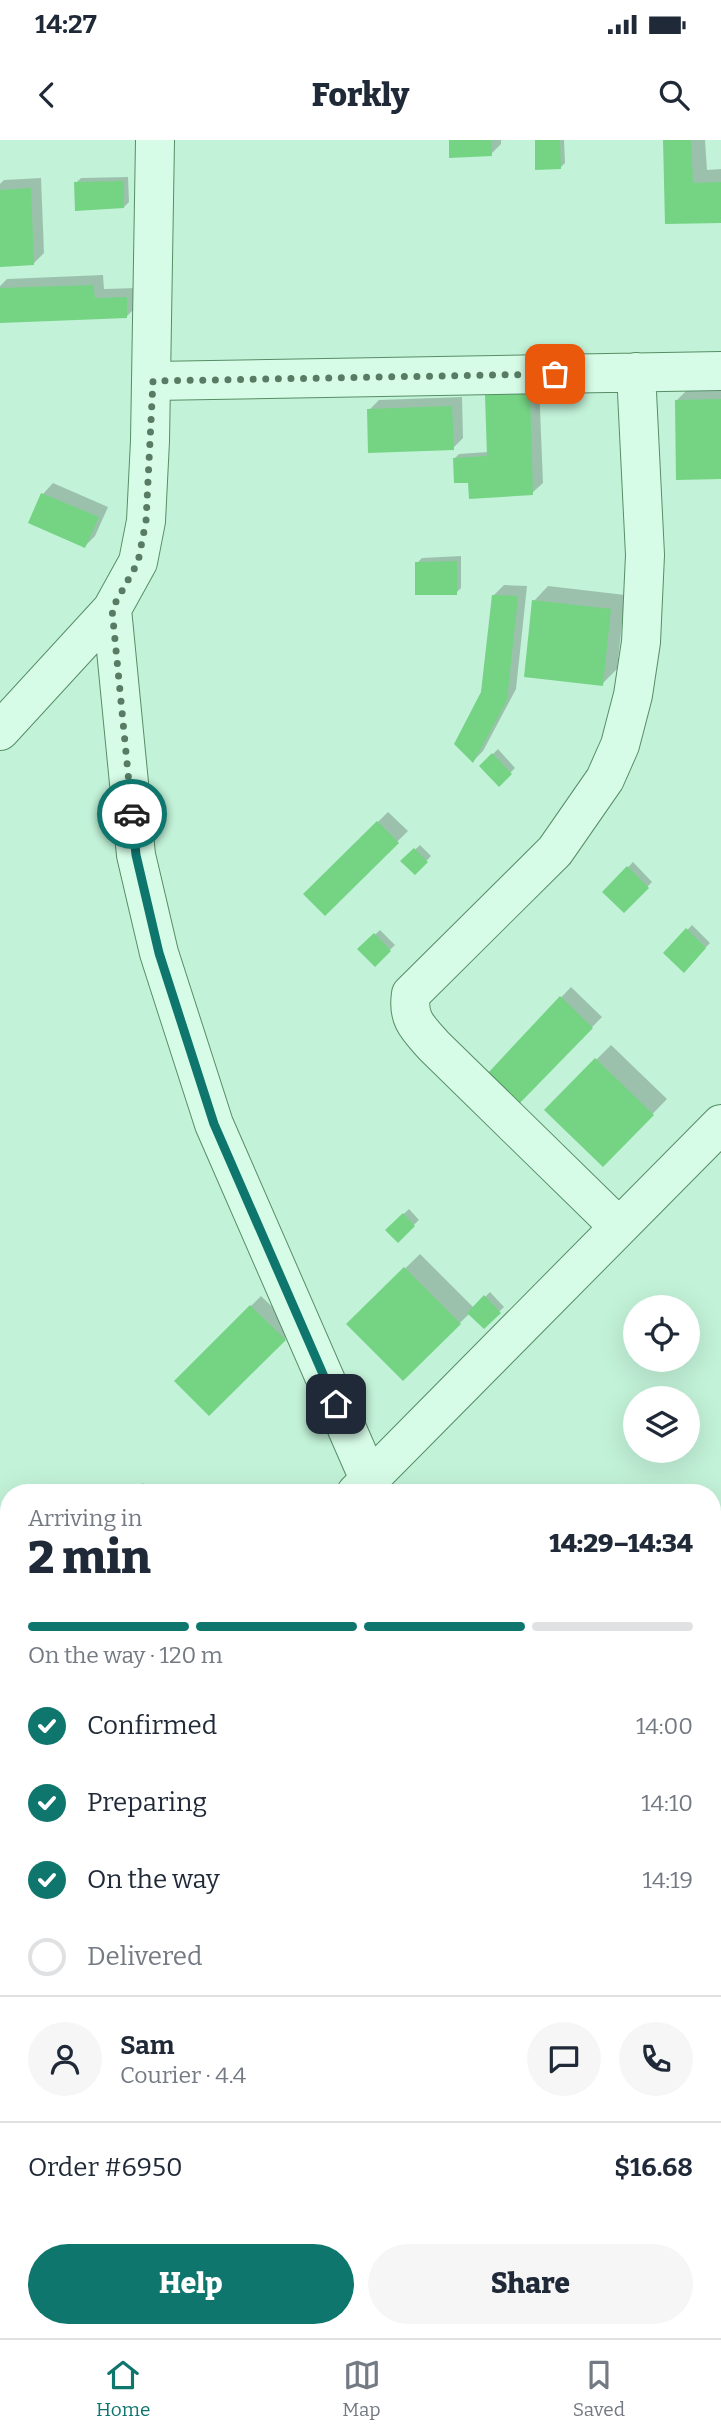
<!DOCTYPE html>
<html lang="en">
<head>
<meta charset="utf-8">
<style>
  body { margin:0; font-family:Bitter,serif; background:#f6f6f7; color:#1f2937; height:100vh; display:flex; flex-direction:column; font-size:26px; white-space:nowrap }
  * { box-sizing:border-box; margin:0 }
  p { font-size:23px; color:#747a83 }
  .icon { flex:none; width:38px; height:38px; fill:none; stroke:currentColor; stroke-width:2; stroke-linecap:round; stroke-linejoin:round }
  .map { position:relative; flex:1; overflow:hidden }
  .sheet { position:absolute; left:0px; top:1344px; width:721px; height:854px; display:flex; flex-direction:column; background:#fff; border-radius:28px 28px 0 0; box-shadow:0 7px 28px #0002 }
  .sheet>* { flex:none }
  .buttons { position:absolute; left:623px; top:1155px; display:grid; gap:14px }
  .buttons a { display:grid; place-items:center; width:77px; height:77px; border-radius:50%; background:#fff; box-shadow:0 7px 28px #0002; font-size:35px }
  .pin { position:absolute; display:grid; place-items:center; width:60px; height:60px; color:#fff; margin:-30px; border-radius:14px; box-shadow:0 4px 10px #0006 }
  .courier { position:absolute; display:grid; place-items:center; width:70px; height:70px; margin:-35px; border:5px solid #0f766e; border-radius:50%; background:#fff; color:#222; box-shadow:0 2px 9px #0007 }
  .head em { font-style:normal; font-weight:800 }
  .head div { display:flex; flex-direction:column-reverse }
  .head { display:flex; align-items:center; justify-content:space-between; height:119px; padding:0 28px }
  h1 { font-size:46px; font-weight:800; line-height:52px }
  .bar { display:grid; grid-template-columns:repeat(4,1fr); gap:10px 7px; align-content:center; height:84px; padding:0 28px }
  .bar i { height:9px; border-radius:5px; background:#e0e1e3 }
  .bar .selected { background:#0f766e }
  .bar p { grid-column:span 4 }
  .line { display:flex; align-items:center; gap:18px; padding:0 28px; border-top:2px solid #e0e1e3 }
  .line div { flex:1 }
  .round { display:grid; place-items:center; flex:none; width:74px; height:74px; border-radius:37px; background:#f6f6f7 }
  ol { padding:0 28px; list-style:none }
  li { display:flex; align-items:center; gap:21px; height:77px }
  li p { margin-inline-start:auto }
  li .icon { padding:7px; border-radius:50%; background:#0f766e; color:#fff; stroke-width:4 }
  li:last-child { color:#747a83 }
  li i { width:38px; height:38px; border:4px solid #e0e1e3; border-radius:50% }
  .action { display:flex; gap:14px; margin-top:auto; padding:14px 28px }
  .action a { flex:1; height:80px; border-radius:42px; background:#0f766e; color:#fff; font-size:28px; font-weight:800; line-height:80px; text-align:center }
  .action a+a { background:#f6f6f7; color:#1f2937 }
  .status { display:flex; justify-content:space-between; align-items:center; height:49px; padding:0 35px; background:#fff; direction:ltr }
  .status svg { height:19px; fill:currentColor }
  header { display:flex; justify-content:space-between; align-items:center; height:91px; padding:0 28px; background:#fff; font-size:32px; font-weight:800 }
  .tab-bar { display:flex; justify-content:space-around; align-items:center; height:98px; border-top:2px solid #e0e1e3; background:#fff; font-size:19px; color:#747a83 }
  .tab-bar a { display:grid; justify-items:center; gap:4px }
  .tab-bar .selected { color:#0f766e }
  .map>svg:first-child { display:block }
  .shadow { fill:#0003 }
  .building { fill:#74d484 }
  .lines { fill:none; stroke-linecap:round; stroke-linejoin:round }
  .minor-casing { stroke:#578e66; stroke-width:40 }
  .minor { stroke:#d6fce7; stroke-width:38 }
  .done { stroke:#577c63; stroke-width:7; stroke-dasharray:0 12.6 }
  .route { stroke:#0f766e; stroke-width:9 }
</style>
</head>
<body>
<div class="status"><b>14:27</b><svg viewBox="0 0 49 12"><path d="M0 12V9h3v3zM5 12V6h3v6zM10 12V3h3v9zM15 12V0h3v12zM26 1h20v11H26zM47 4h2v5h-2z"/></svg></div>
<header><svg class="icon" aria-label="back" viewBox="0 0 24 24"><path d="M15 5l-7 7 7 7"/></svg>Forkly<svg class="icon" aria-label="search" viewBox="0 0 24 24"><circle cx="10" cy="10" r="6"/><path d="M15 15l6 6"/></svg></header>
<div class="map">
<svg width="721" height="2198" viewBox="0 0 721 2198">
  <rect width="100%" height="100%" fill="#c2f2d8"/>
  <path class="shadow" d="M451 0H501V4L491 14Z
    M536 0H564L565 23 560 28Z
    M665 0H705L707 30 721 29V81L667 83Z
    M128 37 129 62 124 67 76 43 81 38Z
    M41 38 44 113 34 123 0 126V44L4 40Z
    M103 135 104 149 136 148 137 166 127 176 0 181V146L7 139Z
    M539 244 543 343 532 353 469 341 454 319 459 314 488 312 487 256 497 245Z
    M721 245V337L677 260 691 246Z
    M462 257 463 298 453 308 369 270 379 260Z
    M53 343 108 367 95 396 85 406 30 382 43 354Z
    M461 416V448L456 453 417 423 422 418Z
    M504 445 527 446 516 549 483 611 473 621 493 456Z
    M548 446 625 455 617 529 602 544 534 461Z
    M498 609 515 628 499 644 481 626Z
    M388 672 408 691 325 773 305 754Z
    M420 705 431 716 415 733 403 721Z
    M633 722 652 742 624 771 605 752Z
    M692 785 710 803 684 830 666 813Z
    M380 790 395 805 375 824 360 809Z
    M571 847 602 877 519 961 490 933Z
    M611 905 667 959 603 1025 546 970Z
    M409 1069 419 1080 398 1100 387 1090Z
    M420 1114 474 1168 490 1152 504 1167 484 1186 470 1173 403 1239 348 1184Z
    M261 1156 295 1189 209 1274 176 1241Z
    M143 1343 153 1353H134Z
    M721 1376V1387L716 1381Z
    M0 2031 9 2039V2110L0 2118Z"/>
  <path class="building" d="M449 0H491L492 16 449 18Z
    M535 0H560L561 29 535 30Z
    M663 0H691L693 43 721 42V83L665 84Z
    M124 41V68L75 71 74 42Z
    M31 48 34 125 0 127V50Z
    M93 145 95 158 127 157V178L0 183V148Z
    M530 254 533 355 469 359 468 343H454L453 318 487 316 485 255Z
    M721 259V339L676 340 675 260Z
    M452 266 454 310 368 313 367 269Z
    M41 353 99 377 85 408 28 383Z
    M457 421V455H415V422Z
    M492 455 518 456 507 560 473 623 454 604 481 552Z
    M532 460 611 469 603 546 524 537Z
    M492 613 512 634 499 647 479 626Z
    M377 681 399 703 325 776 303 754Z
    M414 708 428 722 415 735 400 721Z
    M627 726 649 748 624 773 602 752Z
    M686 788 706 808 684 833 663 813Z
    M374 793 391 811 375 827 357 809Z
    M560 856 593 888 519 964 488 933Z
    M595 918 654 975 603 1027 544 970Z
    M403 1073 415 1086 398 1103 385 1090Z
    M404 1127 461 1184 403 1241 346 1184Z
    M484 1155 501 1173 484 1189 467 1173Z
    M250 1165 286 1200 209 1276 174 1241Z
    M0 2059 9 2068V2112L0 2121Z
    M9 2137V2165L0 2154V2146Z"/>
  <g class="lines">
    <g class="minor-casing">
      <path id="minor" d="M153 241 721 231
        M112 469 136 715 159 813 214 984 375 1353
        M0 591 112 469 138 422 146 381 150 301 155 0
        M618 1086 434 906C418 888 407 879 411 854L555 711 605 639 620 605 633 555 641 502 645 415 636 232
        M356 1353 721 984
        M0 1698 9 1690
        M712 1784 721 1788
        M0 1932 9 1937
        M614 2189 697 2198"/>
    </g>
    <use href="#minor" class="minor"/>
  </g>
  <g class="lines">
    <path class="done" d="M132 674 112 469 138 422 146 381 153 241 555 234"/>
    <path class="route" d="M132 674 136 715 159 813 214 984 336 1264"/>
  </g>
</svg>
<div class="buttons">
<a><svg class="icon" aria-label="locate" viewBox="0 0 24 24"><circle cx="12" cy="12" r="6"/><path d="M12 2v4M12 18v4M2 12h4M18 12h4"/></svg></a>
<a><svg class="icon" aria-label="layers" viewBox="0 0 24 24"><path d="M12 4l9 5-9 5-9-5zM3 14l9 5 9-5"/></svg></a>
</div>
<div class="pin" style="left:555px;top:234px;background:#ea580c"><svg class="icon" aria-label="bag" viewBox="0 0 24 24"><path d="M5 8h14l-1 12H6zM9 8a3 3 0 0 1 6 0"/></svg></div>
<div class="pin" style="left:336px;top:1264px;background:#1f2937"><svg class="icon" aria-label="home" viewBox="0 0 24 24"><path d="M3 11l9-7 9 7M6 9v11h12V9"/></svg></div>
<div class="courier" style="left:132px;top:674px"><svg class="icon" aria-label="car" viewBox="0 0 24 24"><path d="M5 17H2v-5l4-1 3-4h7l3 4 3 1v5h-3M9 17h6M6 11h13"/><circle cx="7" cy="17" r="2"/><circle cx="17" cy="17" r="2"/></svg></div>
<section class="sheet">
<div class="head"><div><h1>2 min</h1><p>Arriving in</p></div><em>14:29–14:34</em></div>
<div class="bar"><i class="selected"></i><i class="selected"></i><i class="selected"></i><i></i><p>On the way · 120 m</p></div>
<ol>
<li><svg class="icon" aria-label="check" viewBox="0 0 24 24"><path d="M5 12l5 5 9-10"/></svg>Confirmed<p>14:00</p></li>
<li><svg class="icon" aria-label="check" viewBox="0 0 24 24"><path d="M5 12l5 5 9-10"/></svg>Preparing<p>14:10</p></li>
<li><svg class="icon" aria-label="check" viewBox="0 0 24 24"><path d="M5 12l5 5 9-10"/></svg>On the way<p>14:19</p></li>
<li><i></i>Delivered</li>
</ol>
<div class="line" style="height:126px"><a class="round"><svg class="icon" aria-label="person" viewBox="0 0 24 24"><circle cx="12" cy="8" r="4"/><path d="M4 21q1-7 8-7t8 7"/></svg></a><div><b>Sam</b><p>Courier · 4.4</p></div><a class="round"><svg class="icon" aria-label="chat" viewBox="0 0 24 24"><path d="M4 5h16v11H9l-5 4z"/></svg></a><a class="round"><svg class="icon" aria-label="phone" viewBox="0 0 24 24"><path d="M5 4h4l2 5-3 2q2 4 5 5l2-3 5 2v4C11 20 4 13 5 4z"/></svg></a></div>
<div class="line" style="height:91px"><div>Order #6950</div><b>$16.68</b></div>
<div class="action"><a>Help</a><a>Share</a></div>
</section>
</div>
<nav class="tab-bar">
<a class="selected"><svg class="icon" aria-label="home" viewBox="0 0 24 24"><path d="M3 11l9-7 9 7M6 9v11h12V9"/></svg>Home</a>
<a><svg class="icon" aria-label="map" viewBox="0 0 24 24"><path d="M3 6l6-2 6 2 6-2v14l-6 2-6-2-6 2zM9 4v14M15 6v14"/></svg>Map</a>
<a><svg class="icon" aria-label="saved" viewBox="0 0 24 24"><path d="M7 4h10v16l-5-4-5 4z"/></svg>Saved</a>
</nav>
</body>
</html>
